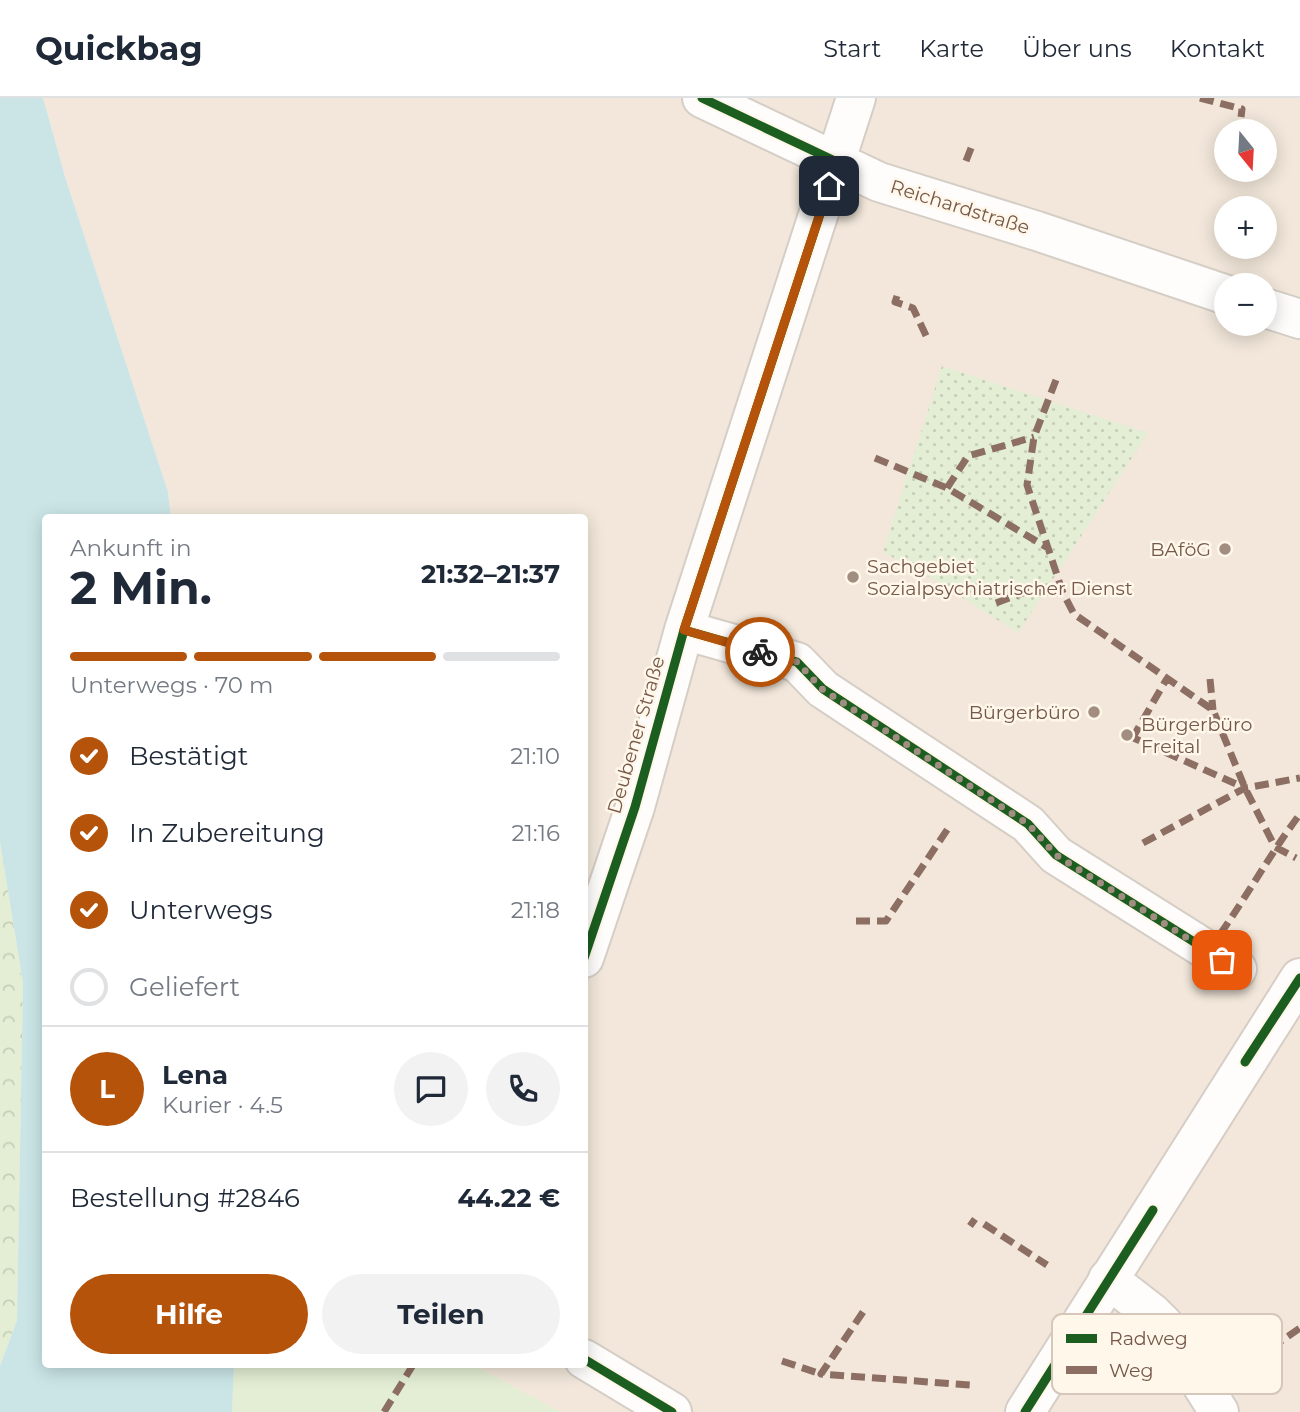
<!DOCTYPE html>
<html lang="de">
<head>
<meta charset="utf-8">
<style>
  body { margin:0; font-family:Montserrat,sans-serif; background:#f2f2f3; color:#1f2937; height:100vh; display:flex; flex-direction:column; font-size:26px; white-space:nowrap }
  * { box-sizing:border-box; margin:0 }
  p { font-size:23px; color:#747a83 }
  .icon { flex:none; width:38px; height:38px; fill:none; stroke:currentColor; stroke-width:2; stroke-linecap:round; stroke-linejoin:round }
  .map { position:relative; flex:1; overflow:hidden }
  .side { position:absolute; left:42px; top:416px; width:546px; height:854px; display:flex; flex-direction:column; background:#fff; border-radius:7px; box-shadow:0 4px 18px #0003 }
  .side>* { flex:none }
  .needle { width:46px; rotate:162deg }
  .buttons { position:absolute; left:1214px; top:21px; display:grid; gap:14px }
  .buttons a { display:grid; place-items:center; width:63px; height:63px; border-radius:50%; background:#fff; box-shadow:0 4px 18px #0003; font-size:35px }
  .pin { position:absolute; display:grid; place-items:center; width:60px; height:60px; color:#fff; margin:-30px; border-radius:14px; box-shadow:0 4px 10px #0006 }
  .courier { position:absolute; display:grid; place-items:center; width:70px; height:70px; margin:-35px; border:5px solid #b45309; border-radius:50%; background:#fff; color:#222; box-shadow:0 2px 9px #0007 }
  .summary em { font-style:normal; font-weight:700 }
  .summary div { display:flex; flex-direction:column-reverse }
  .summary { display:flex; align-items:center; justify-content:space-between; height:119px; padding:0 28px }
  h1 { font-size:46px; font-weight:700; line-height:52px }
  .bar { display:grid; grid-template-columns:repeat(4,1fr); gap:10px 7px; align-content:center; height:84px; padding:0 28px }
  .bar i { height:9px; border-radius:5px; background:#e0e1e3 }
  .bar .current { background:#b45309 }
  .bar p { grid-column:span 4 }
  .line { display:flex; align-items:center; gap:18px; padding:0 28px; border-top:2px solid #e0e1e3 }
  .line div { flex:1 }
  .round { display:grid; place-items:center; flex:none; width:74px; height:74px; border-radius:37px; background:#f2f2f3 }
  ol { padding:0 28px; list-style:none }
  li { display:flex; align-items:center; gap:21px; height:77px }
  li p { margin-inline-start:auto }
  li .icon { padding:7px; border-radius:50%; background:#b45309; color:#fff; stroke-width:4 }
  li:last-child { color:#747a83 }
  li i { width:38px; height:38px; border:4px solid #e0e1e3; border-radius:50% }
  .action { display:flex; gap:14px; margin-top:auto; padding:14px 28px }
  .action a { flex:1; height:80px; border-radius:42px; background:#b45309; color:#fff; font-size:28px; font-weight:700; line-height:80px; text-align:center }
  .action a+a { background:#f2f2f3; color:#1f2937 }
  header { display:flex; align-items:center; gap:42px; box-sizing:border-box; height:98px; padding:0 35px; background:#fff; border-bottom:2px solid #e0e1e3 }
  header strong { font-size:33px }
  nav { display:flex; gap:38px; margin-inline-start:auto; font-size:24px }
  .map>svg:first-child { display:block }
  .residential { fill:#f2e7da; fill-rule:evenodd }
  .grass { fill:#e3eed4 }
  .forest { fill:url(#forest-crowns) }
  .park { fill:url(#park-dots) }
  .water { fill:#cbe5e7 }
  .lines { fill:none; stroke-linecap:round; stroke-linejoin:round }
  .street-casing { stroke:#d5cec6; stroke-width:42 }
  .secondary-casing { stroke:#d6cec6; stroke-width:42 }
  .street { stroke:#fefdfc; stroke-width:38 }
  .secondary { stroke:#fefdfc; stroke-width:38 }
  .quiet { stroke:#8d6e63; stroke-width:7; stroke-dasharray:14 7; stroke-linecap:butt }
  .cycleway-casing { stroke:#fff7ea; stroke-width:13 }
  .cycleway { stroke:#1b5e20; stroke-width:9 }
  .done { stroke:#a28e81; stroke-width:7; stroke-dasharray:0 12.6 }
  .route { stroke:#b45309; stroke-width:9 }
  .poi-dot { fill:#a28e81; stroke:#fff7ea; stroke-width:2.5 }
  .labels { text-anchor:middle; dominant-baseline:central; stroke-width:5; stroke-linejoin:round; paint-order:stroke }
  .street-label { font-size:19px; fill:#755849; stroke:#fff7ea }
  .poi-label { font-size:19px; fill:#755849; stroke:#fff7ea; text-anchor:end }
  .key { fill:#fff7ea; stroke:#d6c7ba; stroke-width:2 }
  .key-label { font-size:19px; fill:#755849 }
</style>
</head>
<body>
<header>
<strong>Quickbag</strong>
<nav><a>Start</a><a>Karte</a><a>Über uns</a><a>Kontakt</a></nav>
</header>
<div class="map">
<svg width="1300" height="1314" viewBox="0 0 1300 1314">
  <defs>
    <pattern id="forest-crowns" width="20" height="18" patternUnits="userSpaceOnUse" patternTransform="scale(1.75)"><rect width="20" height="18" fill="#e3eed4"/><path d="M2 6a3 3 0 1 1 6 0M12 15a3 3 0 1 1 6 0" fill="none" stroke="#c6ceb8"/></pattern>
    <pattern id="park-dots" width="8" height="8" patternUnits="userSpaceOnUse" patternTransform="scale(1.75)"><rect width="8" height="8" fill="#e3eed4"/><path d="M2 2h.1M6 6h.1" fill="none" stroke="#c6ceb8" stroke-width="1.8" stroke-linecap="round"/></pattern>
  </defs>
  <rect width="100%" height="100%" fill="#f6f2ea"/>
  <path class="residential" d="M43 0H1300V1314H561L473 1267H584V420H171L168 394 66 82ZM1227 33H1265V72H1227ZM1227 110H1265V149H1227ZM1227 187H1265V226H1227Z"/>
  <path class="grass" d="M234 1267H473L561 1314H232Z"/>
  <path class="forest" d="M0 744 23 885 17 1222 0 1268Z"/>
  <path class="park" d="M942 268 1148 335 1018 535 936 483 883 454Z"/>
  <path class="water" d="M0 0H43L66 82 168 394 171 420H46V1267H234L232 1314H0V1268L17 1222 23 885 0 744Z"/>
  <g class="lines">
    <g class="street-casing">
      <path id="street" d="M702 0 879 84 1037 133 1227 197
        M1265 210 1300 221
        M684 532 797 564 823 591 1028 726 1056 757 1237 871
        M584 860 635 709 684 532 856 0
        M1108 1181 1152 1215 1164 1227 1219 1314
        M584 1261 672 1314"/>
    </g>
    <g class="secondary-casing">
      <path id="secondary" d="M1025 1314 1300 880"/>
    </g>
    <use href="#street" class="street"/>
    <use href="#secondary" class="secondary"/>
    <path class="quiet" d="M1200 0 1242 11 1241 19
      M966 63 973 45
      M897 198 895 204 913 210 929 244
      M1056 282 1034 339 1027 387 1063 495 1074 516 1213 612 1245 690 1275 749 1296 760
      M875 360 947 390 1048 450
      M947 390 968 358 1034 339
      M996 505 1028 493 1063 495
      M1210 581 1213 612
      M1127 637 1245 690
      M1132 641 1166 582
      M1143 745 1245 690 1300 680
      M856 823H886L951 726
      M1208 853C1241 809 1267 760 1300 716
      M984 1126 1047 1167
      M970 1128 975 1121
      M863 1214 821 1276 970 1287
      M782 1263 821 1276
      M1236 1274 1300 1230
      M384 1314 413 1267"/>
    <g class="cycleway-casing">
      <path id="cycleway" d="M684 532 797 564 823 591 1028 726 1056 757 1237 871
        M584 860 635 709 684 532 837 64 702 0
        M1245 964 1300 880
        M584 1261 672 1314
        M1025 1314 1153 1112"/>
    </g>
    <use href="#cycleway" class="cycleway"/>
  </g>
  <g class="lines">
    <path class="done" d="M760 554 797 564 822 591 1028 726 1056 757 1222 862"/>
    <path class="route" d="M760 554 684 532 829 88"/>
  </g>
  <g class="poi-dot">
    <circle cx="1225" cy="451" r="7"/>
    <circle cx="853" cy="479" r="7"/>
    <circle cx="1094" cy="614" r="7"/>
    <circle cx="1127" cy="637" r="7"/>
  </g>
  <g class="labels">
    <g class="street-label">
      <text transform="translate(960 109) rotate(17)">Reichardstraße</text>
      <text transform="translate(636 637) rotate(-74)">Deubener Straße</text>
    </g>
    <g class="poi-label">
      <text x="1211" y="451">BAföG</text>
      <text x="867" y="468" text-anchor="start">Sachgebiet<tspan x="867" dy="22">Sozialpsychiatrischer Dienst</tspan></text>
      <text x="1080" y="614">Bürgerbüro</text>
      <text x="1141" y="626" text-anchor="start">Bürgerbüro<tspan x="1141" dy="22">Freital</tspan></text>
    </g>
  </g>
  <rect x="1052" y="1216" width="230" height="80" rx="10" class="key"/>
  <rect x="1066" y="1236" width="31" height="9" fill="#1b5e20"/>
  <rect x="1066" y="1268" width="31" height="8" fill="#8d6e63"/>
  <g class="key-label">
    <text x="1109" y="1247">Radweg</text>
    <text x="1109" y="1279">Weg</text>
  </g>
</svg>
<div class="buttons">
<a><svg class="needle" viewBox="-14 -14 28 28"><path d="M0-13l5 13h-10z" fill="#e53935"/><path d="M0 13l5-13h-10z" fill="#747a83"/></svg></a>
<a>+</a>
<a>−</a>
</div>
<div class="pin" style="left:1222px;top:862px;background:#ea580c"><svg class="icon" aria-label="bag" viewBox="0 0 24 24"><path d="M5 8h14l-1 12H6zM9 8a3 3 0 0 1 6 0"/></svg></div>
<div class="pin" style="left:829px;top:88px;background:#1f2937"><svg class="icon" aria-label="home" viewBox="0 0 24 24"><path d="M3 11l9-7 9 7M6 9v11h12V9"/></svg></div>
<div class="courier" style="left:760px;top:554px"><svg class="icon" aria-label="bike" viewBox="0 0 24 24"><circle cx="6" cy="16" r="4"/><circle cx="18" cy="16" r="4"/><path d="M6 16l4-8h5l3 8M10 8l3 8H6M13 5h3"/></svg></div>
<section class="side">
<div class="summary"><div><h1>2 Min.</h1><p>Ankunft in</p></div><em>21:32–21:37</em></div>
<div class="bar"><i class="current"></i><i class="current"></i><i class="current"></i><i></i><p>Unterwegs · 70 m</p></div>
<ol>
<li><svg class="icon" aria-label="check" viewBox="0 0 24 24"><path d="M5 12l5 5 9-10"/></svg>Bestätigt<p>21:10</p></li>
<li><svg class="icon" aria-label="check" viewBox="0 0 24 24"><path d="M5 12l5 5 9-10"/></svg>In Zubereitung<p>21:16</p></li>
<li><svg class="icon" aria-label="check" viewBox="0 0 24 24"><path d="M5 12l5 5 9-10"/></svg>Unterwegs<p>21:18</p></li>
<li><i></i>Geliefert</li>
</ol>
<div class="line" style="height:126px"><b class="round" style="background:#b45309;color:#fff">L</b><div><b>Lena</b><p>Kurier · 4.5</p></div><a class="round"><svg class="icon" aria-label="chat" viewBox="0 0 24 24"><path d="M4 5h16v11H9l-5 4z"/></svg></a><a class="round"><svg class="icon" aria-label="phone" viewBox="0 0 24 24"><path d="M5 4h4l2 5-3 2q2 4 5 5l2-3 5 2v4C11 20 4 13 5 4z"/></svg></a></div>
<div class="line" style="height:91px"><div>Bestellung #2846</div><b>44.22 €</b></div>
<div class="action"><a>Hilfe</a><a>Teilen</a></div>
</section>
</div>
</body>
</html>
